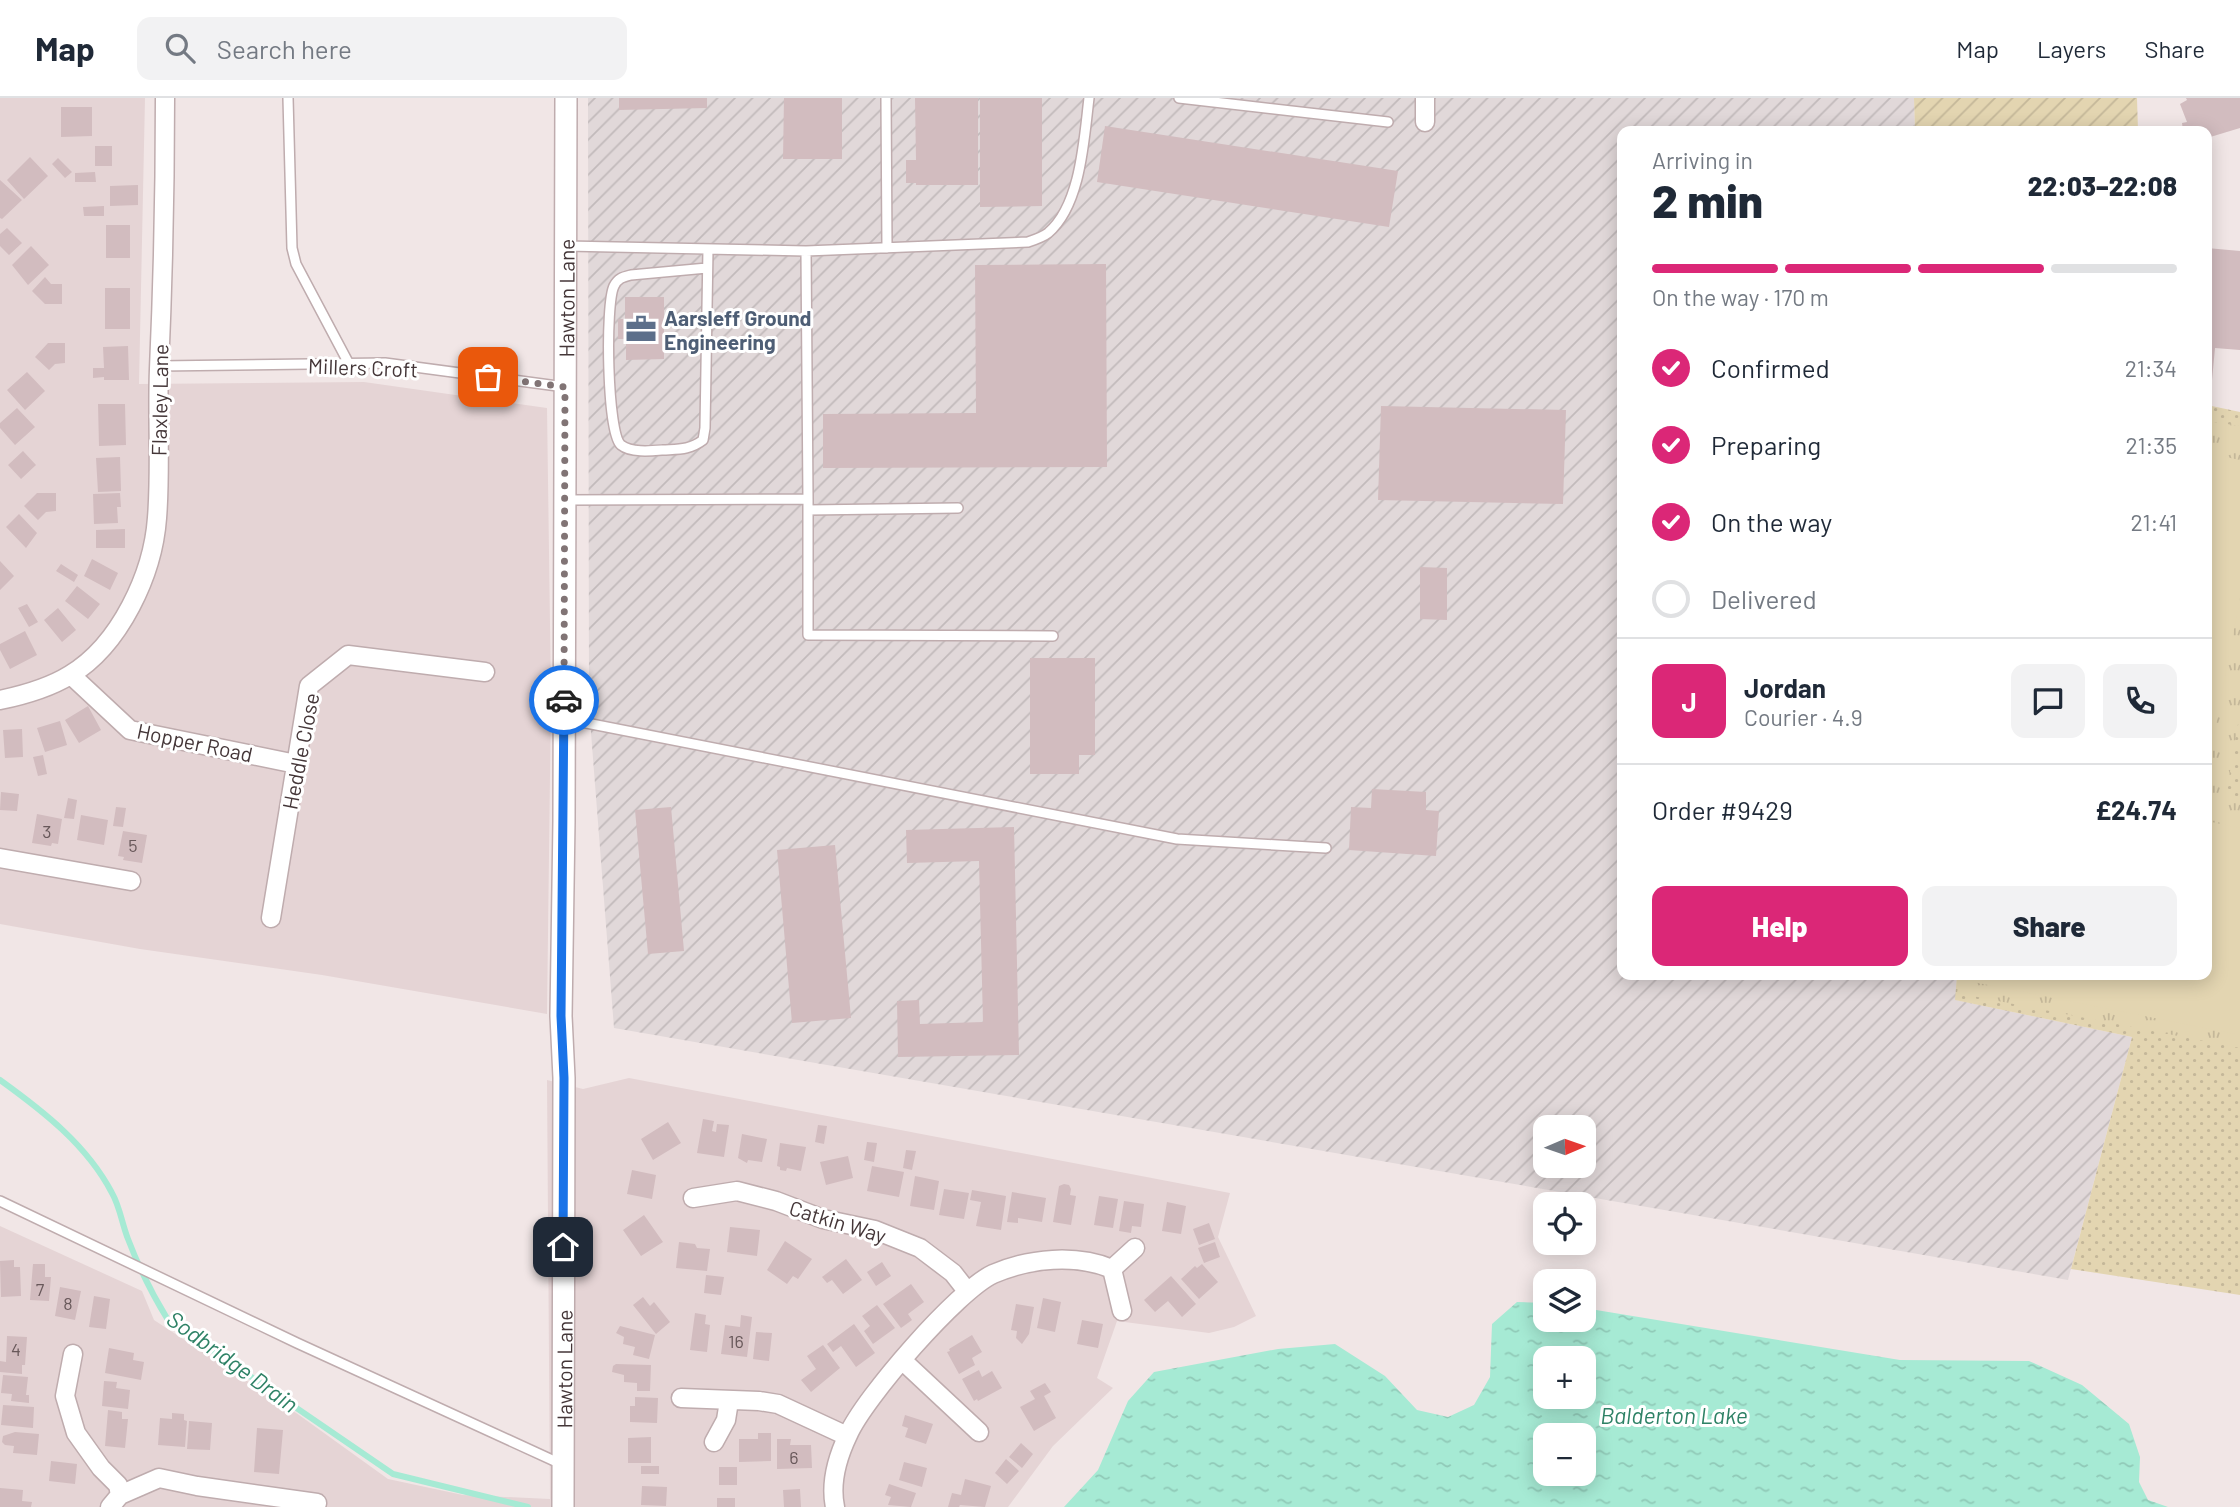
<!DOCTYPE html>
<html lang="en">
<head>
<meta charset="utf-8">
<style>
  body { margin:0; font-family:Barlow,sans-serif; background:#f2f2f3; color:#1f2937; height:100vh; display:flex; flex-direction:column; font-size:26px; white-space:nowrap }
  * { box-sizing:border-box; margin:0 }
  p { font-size:23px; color:#747a83 }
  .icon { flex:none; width:38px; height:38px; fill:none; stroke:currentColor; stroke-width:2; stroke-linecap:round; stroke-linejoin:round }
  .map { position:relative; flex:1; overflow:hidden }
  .details { position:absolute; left:1617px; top:28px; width:595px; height:854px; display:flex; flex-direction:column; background:#fff; border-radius:14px; box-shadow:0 4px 18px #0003 }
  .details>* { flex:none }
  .needle { width:46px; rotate:88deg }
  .tools { position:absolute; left:1533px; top:1017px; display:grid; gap:14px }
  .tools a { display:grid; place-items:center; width:63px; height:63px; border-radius:14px; background:#fff; box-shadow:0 4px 18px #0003; font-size:35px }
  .pin { position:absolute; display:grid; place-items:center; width:60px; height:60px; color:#fff; margin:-30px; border-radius:14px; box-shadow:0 4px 10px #0006 }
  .courier { position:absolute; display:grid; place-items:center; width:70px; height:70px; margin:-35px; border:5px solid #1a73e8; border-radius:50%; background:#fff; color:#222; box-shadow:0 2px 9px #0007 }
  .head em { font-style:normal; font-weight:800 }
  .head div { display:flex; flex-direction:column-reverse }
  .head { display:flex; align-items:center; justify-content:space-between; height:119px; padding:0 35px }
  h1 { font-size:46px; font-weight:800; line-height:52px }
  .bar { display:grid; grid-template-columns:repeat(4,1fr); gap:10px 7px; align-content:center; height:84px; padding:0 35px }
  .bar i { height:9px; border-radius:5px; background:#e0e1e3 }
  .bar .selected { background:#db2777 }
  .bar p { grid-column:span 4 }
  .line { display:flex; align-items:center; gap:18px; padding:0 35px; border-top:2px solid #e0e1e3 }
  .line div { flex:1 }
  .round { display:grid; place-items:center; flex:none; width:74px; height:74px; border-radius:14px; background:#f2f2f3 }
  ol { padding:0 35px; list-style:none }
  li { display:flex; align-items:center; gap:21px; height:77px }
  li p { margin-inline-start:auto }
  li .icon { padding:7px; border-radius:50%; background:#db2777; color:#fff; stroke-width:4 }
  li:last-child { color:#747a83 }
  li i { width:38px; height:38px; border:4px solid #e0e1e3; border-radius:50% }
  .primary-button { display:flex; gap:14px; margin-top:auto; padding:14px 35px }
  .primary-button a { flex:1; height:80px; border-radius:14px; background:#db2777; color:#fff; font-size:28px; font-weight:800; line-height:80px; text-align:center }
  .primary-button a+a { background:#f2f2f3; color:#1f2937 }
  header { display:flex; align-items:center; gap:42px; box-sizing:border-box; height:98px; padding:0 35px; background:#fff; border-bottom:2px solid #e0e1e3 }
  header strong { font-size:33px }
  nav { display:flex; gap:38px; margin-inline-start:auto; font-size:24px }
  .search { width:490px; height:63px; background:#f2f2f3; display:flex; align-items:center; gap:18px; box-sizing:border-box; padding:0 24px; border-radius:14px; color:#747a83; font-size:26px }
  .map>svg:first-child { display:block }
  .residential { fill:#e5d4d5 }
  .industrial { fill:url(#industrial-furrows); fill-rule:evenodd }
  .grass { fill:url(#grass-dots) }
  .park { fill:url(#park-tufts) }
  .garden { fill:url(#garden-furrows) }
  .pitch { fill:#e3d5b1 }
  .water { fill:url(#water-ripples); fill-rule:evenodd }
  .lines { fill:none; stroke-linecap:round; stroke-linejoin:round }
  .stream { stroke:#a6ead4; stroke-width:6 }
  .building { fill:#d2bcbf }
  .service-casing { stroke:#bfacae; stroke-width:12 }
  .minor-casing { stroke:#bfacae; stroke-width:21 }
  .tertiary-casing { stroke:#bfacae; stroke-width:24 }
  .service { stroke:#fff; stroke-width:9 }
  .minor { stroke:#fff; stroke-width:18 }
  .tertiary { stroke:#fff; stroke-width:21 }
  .done { stroke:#817475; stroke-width:7; stroke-dasharray:0 12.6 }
  .route { stroke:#1a73e8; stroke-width:9 }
  .labels { text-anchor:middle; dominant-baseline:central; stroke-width:6; stroke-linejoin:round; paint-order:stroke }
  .number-label { font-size:18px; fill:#68585a }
  .street-label { font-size:21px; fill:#443638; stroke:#fff }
  .service-label { font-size:21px; font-weight:bold; fill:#4e5e75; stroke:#fff; text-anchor:start }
  .water-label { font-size:23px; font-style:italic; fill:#2e8266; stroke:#fff }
</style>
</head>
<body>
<header>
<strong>Map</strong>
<div class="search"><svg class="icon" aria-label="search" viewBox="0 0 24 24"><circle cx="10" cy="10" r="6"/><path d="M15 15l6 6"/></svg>Search here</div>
<nav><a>Map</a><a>Layers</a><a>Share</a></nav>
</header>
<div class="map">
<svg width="2240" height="1409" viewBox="0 0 2240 1409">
  <defs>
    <pattern id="industrial-furrows" width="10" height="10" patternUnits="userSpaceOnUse" patternTransform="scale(1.75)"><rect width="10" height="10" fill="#e1d8d9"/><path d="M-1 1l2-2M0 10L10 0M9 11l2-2" fill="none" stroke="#c2babb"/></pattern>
    <pattern id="grass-dots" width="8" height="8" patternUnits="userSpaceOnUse" patternTransform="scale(1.75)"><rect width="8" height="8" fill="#e3d5b1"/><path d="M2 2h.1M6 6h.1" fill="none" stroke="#c4b799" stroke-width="1.8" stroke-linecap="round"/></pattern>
    <pattern id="park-tufts" width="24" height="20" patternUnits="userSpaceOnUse" patternTransform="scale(1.75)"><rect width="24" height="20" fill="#e3d5b1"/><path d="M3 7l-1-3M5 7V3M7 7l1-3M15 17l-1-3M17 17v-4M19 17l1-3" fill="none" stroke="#c4b799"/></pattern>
    <pattern id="garden-furrows" width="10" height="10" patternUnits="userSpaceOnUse" patternTransform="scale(1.75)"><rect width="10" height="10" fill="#e3d5b1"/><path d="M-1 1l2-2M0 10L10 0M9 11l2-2" fill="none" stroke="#c4b799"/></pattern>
    <pattern id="water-ripples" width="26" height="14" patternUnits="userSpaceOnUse" patternTransform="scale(1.75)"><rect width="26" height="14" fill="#a6ead4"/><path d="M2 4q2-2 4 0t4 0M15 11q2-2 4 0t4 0" fill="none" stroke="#90c9b7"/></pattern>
  </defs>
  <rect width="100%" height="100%" fill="#f1e6e6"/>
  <path class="residential" d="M0 0H145L139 286 364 284 547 310 551 598 547 916 322 877 140 851 0 826Z
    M629 980 1230 1095 1218 1139 1256 1218 1234 1229 1209 1235 1117 1223 1097 1280 1113 1290 1053 1348 1008 1409H0V1128L142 1193 154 1222 299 1317 388 1381 463 1397 550 1401 547 982 583 991Z"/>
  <path class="industrial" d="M588 0H1914L1915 33H1622V877H1957L1956 902 2132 939 2068 1182 614 930 589 609ZM1545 1029H1584V1068H1545Z"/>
  <path class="grass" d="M2207 307 2240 314V1197L2071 1171 2132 939 1955 902 1957 877H2207Z"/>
  <path class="park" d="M2207 323 2240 328V614L2226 698 2240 701V950L1957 895 1960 877H2207Z"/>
  <path class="garden" d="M1914 0H2137L2138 33H1915Z"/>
  <path class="pitch" d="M2207 355 2240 362V500L2207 674Z
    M2207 723 2240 730V937L1973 884 1974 877H2207Z"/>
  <path class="water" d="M1517 1204 1545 1205V1222H1584V1210L1900 1262 2029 1263 2082 1287 2129 1326 2140 1359 2139 1384 2148 1402 2168 1409H1064L1098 1372 1128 1303 1154 1274 1278 1251 1335 1246 1385 1278 1417 1312 1448 1319 1474 1307 1490 1279 1492 1226ZM1545 1260H1584V1298H1545ZM1545 1337H1584V1376H1545Z"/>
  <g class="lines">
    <path class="stream" d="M0 982C43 1013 87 1047 112 1095 120 1109 122 1126 128 1141 139 1170 152 1196 168 1222L393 1376 528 1409"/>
  </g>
  <path class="building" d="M619 0H707V10L619 12Z
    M784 0H842V61H783Z
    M915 0H978V87H916V85H906V62H916Z
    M980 0H1042V108L980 109Z
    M2186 0H2240V30L2207 40V33H2183L2182 25 2187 24 2180 6 2187 2Z
    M61 9H92V38L61 39Z
    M1105 28 1398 73 1389 129 1097 84Z
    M95 48H112V68H95Z
    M30 59 48 78 24 101 7 82Z
    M58 60 72 74 65 80 52 66Z
    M95 74 96 84H75V75Z
    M0 82 22 102 2 121 0 120Z
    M138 87V107L110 108V88Z
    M104 108V118H84L83 109Z
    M106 127H130V160H106Z
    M7 130 22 145 9 157 0 148V136Z
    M31 148 49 167 28 187 12 167Z
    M2207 150 2240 153V252L2215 250 2211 293H2207Z
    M1106 166 1107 369 823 370V316L976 315 975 167Z
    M45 179 51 186H62V206H45L32 193Z
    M105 190H130V231H105Z
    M625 199H664V261L626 262V241H618V221H625Z
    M48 245H65V265L55 266 49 272 35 259Z
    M128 248 129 282H104V279L93 280V270H104L103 249Z
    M27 274 45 293 25 312 7 292Z
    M98 306H125L126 347 99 348Z
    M1381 308 1566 312 1563 406 1378 402Z
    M17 310 35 329 15 347 0 330V325Z
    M23 353 36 367 21 381 8 367Z
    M120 359 121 393 98 394 96 360Z
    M37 395H56V413L46 414 38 422 24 408Z
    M120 395 121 409H117L118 425 94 426 93 396Z
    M19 416 37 435 26 450 6 429Z
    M125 431V450H96V432Z
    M92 461 118 475 110 492 84 478Z
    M0 463 14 478 0 492Z
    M61 466 78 477 74 484 56 473Z
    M1420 469 1447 470V522L1420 521Z
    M77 488 100 506 88 521 65 503Z
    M27 506 38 524 29 529 18 510Z
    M58 510 76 532 62 544 44 522Z
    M25 533 37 557 10 571 0 552V546Z
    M1030 560H1095V657H1079V676H1030Z
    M88 608 101 632 79 645 65 622Z
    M60 623 67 647 45 654 37 630Z
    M22 631 23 659 5 660 3 632Z
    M43 657 47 676 38 678 33 659Z
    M1372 691 1426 694V712L1439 713 1436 758 1349 752 1351 709 1371 710Z
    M1 694 19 696 17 713 0 712Z
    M68 700 77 702 74 721 64 720Z
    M116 709 126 710 123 729 113 728Z
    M671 709 684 853 648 856 635 712Z
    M37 716 62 721 58 746 52 745 51 748 32 745Z
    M81 717 108 722 104 747 77 742Z
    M1014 729 1019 957 898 959 897 903 919 902 920 926 983 924 979 763 907 765 906 732Z
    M123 733 147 737 142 765 123 762 124 759 118 758Z
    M835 747 851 920 792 925 777 752Z
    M703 1021 714 1023 712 1033 716 1034 717 1026 729 1027 724 1059 697 1055Z
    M668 1024 681 1045 653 1062 641 1041Z
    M818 1027 827 1028 824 1046 815 1044Z
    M742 1036 767 1041 762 1064 748 1062 747 1065 738 1060Z
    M867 1044 877 1045 874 1064 864 1062Z
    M780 1045 806 1049 801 1073 787 1070 786 1073 780 1072V1069L777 1068Z
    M906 1052 916 1053 912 1072 903 1070Z
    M848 1058 853 1080 826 1087 820 1064Z
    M872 1068 904 1074 899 1099 867 1093Z
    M632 1072 656 1077 652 1101 627 1096Z
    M915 1078 939 1083 934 1112 910 1108Z
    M1064 1086 1069 1087 1071 1091 1070 1097 1076 1098 1071 1127 1053 1124 1059 1088Z
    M944 1091 969 1095 964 1121 939 1117Z
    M972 1092 1006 1098 1001 1132 976 1128 981 1104 970 1102Z
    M1012 1094 1046 1100 1042 1124 1018 1120V1125L1007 1124Z
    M1099 1098 1118 1101 1113 1130 1094 1127Z
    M1124 1103 1144 1106 1141 1129 1132 1128 1131 1135 1119 1133Z
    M1167 1104 1186 1108 1181 1136 1162 1133Z
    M644 1117 663 1144 641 1158 623 1132Z
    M1209 1125 1215 1141 1199 1147 1193 1131Z
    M730 1129 760 1132 757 1158 727 1154Z
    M785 1143 812 1161 798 1181 793 1178 787 1186 767 1172Z
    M679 1144 695 1146 697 1150 710 1151 707 1173 676 1170Z
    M1215 1144 1220 1159 1204 1165 1198 1150Z
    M846 1161 862 1182 843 1196 832 1182 827 1185 822 1179Z
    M14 1162V1169H20L21 1198 1 1199 0 1163Z
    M882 1164 891 1178 876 1188 867 1174Z
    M33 1166H45V1179H51L49 1203 30 1202Z
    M1202 1166 1218 1184 1199 1201 1181 1181 1195 1168 1197 1170Z
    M706 1177 724 1179 721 1197 704 1195Z
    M1171 1178 1196 1206 1182 1219 1168 1203 1155 1214 1144 1202Z
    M911 1186 924 1204 908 1216 912 1222 901 1230 883 1206Z
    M60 1189 81 1193 75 1222 55 1218Z
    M94 1198 110 1201 106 1231 89 1229Z
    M643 1199 650 1208 654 1204 670 1224 656 1236 633 1207Z
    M1043 1200 1061 1204 1055 1234 1037 1230Z
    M1016 1206 1034 1209 1029 1236 1022 1246 1016 1240 1017 1233 1011 1232Z
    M877 1207 895 1230 873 1246 864 1233 870 1228 862 1218Z
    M695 1215 706 1217 705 1226 710 1227 707 1254 690 1252Z
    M741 1217 752 1219 747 1259 721 1256 725 1227 740 1229Z
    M1082 1222 1103 1226 1098 1250 1077 1246Z
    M854 1226 875 1255 856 1269 841 1248 833 1254 827 1246Z
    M620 1228 655 1237 649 1261 633 1257 635 1249 623 1246 624 1239 616 1235Z
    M756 1234 772 1235 769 1263 753 1261Z
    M972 1237 982 1254 972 1260 975 1267 959 1276 947 1254 950 1253 949 1251Z
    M7 1238 27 1239 25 1267H22V1276L0 1274V1263L6 1264Z
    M823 1247 840 1270 811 1294 801 1282 816 1271 807 1258Z
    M109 1250 134 1255 133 1262 144 1264 141 1282 105 1275Z
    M616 1266 651 1267 650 1293H637V1285L624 1284V1277L612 1274 613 1268Z
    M979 1272 982 1279 992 1273 1002 1290 978 1303 977 1301 974 1303 962 1281Z
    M3 1277 28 1279 26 1297H29V1305L11 1303 12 1296 1 1295Z
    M104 1283 117 1284 116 1290 130 1292 128 1311 102 1308Z
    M1045 1285 1051 1294 1044 1298 1056 1320 1034 1333 1020 1309 1035 1301 1030 1293Z
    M635 1299 658 1300 657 1325 630 1324V1308H635Z
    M3 1307 34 1309 33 1330 1 1327Z
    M108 1312 122 1314V1321H128L125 1350 105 1348Z
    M172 1315 184 1316V1322L187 1323 185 1349 158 1347 160 1320 172 1321Z
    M905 1317 933 1326 926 1346 905 1339 908 1330 902 1328Z
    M189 1323 212 1325 210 1352 187 1351Z
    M257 1330 283 1332 279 1376 254 1374Z
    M15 1334 39 1336 37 1357 13 1355 14 1348 5 1347 2 1344 3 1338Z
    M758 1335H771V1363L739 1364V1341H758Z
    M651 1339V1365H628V1340Z
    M777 1341H791L790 1347H811L812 1370 777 1371Z
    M1021 1345 1033 1356 1022 1370 1009 1359Z
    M1006 1361 1019 1373 1007 1386 995 1375Z
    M51 1363 77 1366 75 1386 49 1383Z
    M904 1364 927 1370 922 1389 899 1382Z
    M641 1368H659V1376H641Z
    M719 1369H737V1387H719Z
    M965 1381 991 1388 985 1409 960 1407 959 1409H948L952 1395 961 1397Z
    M889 1386 916 1395 911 1409 888 1407 891 1399 885 1397Z
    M642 1388 667 1389 666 1408 641 1407Z
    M0 1390 23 1392 22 1403 32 1404 31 1409H0Z
    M800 1391 801 1409H784L783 1392Z
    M717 1400H735V1409H717Z"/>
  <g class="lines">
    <g class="service-casing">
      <path id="service" d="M288 0 292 150 296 166 348 264
        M886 0 887 150
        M1179 0 1388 24
        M566 148 806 153 1028 144C1034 142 1043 139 1048 135 1081 107 1084 41 1089 0
        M707 170 631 177C623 179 618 180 614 188 605 206 607 335 621 347 631 355 651 353 663 352 678 351 690 352 703 342L705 330 708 151
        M159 268 385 265 565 289
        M808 401V537L1053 538
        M567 402 808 401 806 153
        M808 412 958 410
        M566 621 1177 741 1326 750
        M0 1103 297 1245 561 1366"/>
    </g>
    <g class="minor-casing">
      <path id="minor" d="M1425 0V24
        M71 577 130 632 296 666
        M0 602C24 597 49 590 70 577 120 547 153 476 157 420 161 371 157 320 159 271 163 181 165 90 165 0
        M0 760 131 783
        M271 820 309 588 348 557 485 574
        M693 1100 737 1093 776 1103 823 1121 875 1132 920 1150 953 1175 967 1193
        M1122 1213 1112 1171 1135 1150
        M73 1256 65 1298 76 1335 101 1370 118 1387 120 1397
        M903 1263 979 1334
        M681 1300 759 1303 778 1306 847 1338
        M714 1344 726 1322 729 1303
        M110 1409 120 1397 159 1380 197 1388 317 1405
        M835 1409C830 1385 838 1358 848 1337 864 1300 958 1192 993 1176 1030 1160 1076 1156 1112 1171"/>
    </g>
    <g class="tertiary-casing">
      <g id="tertiary">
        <path id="s1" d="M563 1409 564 980 561 918 564 723 566 0"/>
      </g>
    </g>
    <use href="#service" class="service"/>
    <use href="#minor" class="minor"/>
    <use href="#tertiary" class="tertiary"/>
  </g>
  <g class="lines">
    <path class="done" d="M488 279 565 289 564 602"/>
    <path class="route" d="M563 1149 564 980 561 918 564 602"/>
  </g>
  <defs>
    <g id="office-bare" transform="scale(2.415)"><path d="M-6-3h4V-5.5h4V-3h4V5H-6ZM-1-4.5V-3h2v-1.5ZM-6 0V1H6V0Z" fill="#5c6f8a" stroke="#fff" stroke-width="2.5" paint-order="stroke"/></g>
  </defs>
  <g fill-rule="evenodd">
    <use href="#office-bare" x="641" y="231"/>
  </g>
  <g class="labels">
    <g class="number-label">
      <text x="47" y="733">3</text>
      <text x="133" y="747">5</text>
      <text x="40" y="1191">7</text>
      <text x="68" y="1205">8</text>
      <text x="736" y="1243">16</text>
      <text x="16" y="1251">4</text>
      <text x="794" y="1359">6</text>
    </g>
    <g class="street-label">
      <text stroke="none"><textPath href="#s1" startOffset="1209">Hawton Lane</textPath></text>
      <text transform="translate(363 269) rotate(2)">Millers Croft</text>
      <text transform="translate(159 302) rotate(-89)">Flaxley Lane</text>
      <text transform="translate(195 644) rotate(12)">Hopper Road</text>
      <text transform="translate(300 653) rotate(-79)">Heddle Close</text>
      <text transform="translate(838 1123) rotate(17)">Catkin Way</text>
      <text stroke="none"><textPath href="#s1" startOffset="138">Hawton Lane</textPath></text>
    </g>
    <g class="service-label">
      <text x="664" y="219">Aarsleff Ground<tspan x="664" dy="24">Engineering</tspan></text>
    </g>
    <g class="water-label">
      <text transform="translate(233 1263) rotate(36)">Sodbridge Drain</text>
      <text x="1674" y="1317">Balderton Lake</text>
    </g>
  </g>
</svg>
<div class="tools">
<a><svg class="needle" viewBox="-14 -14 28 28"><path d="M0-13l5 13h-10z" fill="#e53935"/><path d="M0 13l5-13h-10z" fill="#747a83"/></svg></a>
<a><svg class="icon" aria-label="locate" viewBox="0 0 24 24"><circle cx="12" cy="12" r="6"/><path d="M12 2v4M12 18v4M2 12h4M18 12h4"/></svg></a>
<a><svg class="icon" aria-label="layers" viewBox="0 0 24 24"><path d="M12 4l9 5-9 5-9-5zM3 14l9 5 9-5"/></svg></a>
<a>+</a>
<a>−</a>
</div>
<div class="pin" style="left:488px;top:279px;background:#ea580c"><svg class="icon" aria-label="bag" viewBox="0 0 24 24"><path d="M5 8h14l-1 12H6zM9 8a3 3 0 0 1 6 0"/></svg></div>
<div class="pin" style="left:563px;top:1149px;background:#1f2937"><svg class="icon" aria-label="home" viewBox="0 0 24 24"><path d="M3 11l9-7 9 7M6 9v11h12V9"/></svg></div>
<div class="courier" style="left:564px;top:602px"><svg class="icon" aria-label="car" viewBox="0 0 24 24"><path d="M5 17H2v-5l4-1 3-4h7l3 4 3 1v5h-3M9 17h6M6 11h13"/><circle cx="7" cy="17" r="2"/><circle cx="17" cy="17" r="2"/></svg></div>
<section class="details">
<div class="head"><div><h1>2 min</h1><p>Arriving in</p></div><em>22:03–22:08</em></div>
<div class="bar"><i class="selected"></i><i class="selected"></i><i class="selected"></i><i></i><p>On the way · 170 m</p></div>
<ol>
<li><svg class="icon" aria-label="check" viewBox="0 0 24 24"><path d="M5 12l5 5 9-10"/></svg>Confirmed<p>21:34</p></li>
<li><svg class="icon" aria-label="check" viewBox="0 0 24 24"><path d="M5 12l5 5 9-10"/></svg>Preparing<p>21:35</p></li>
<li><svg class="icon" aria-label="check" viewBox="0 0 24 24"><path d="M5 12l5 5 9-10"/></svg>On the way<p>21:41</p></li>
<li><i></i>Delivered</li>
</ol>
<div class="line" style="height:126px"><b class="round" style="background:#db2777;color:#fff">J</b><div><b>Jordan</b><p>Courier · 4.9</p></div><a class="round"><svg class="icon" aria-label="chat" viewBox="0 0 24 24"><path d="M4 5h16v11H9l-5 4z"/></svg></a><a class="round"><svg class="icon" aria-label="phone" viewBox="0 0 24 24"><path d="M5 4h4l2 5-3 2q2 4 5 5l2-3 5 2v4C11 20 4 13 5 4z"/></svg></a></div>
<div class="line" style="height:91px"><div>Order #9429</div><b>£24.74</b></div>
<div class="primary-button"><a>Help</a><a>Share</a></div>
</section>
</div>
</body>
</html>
